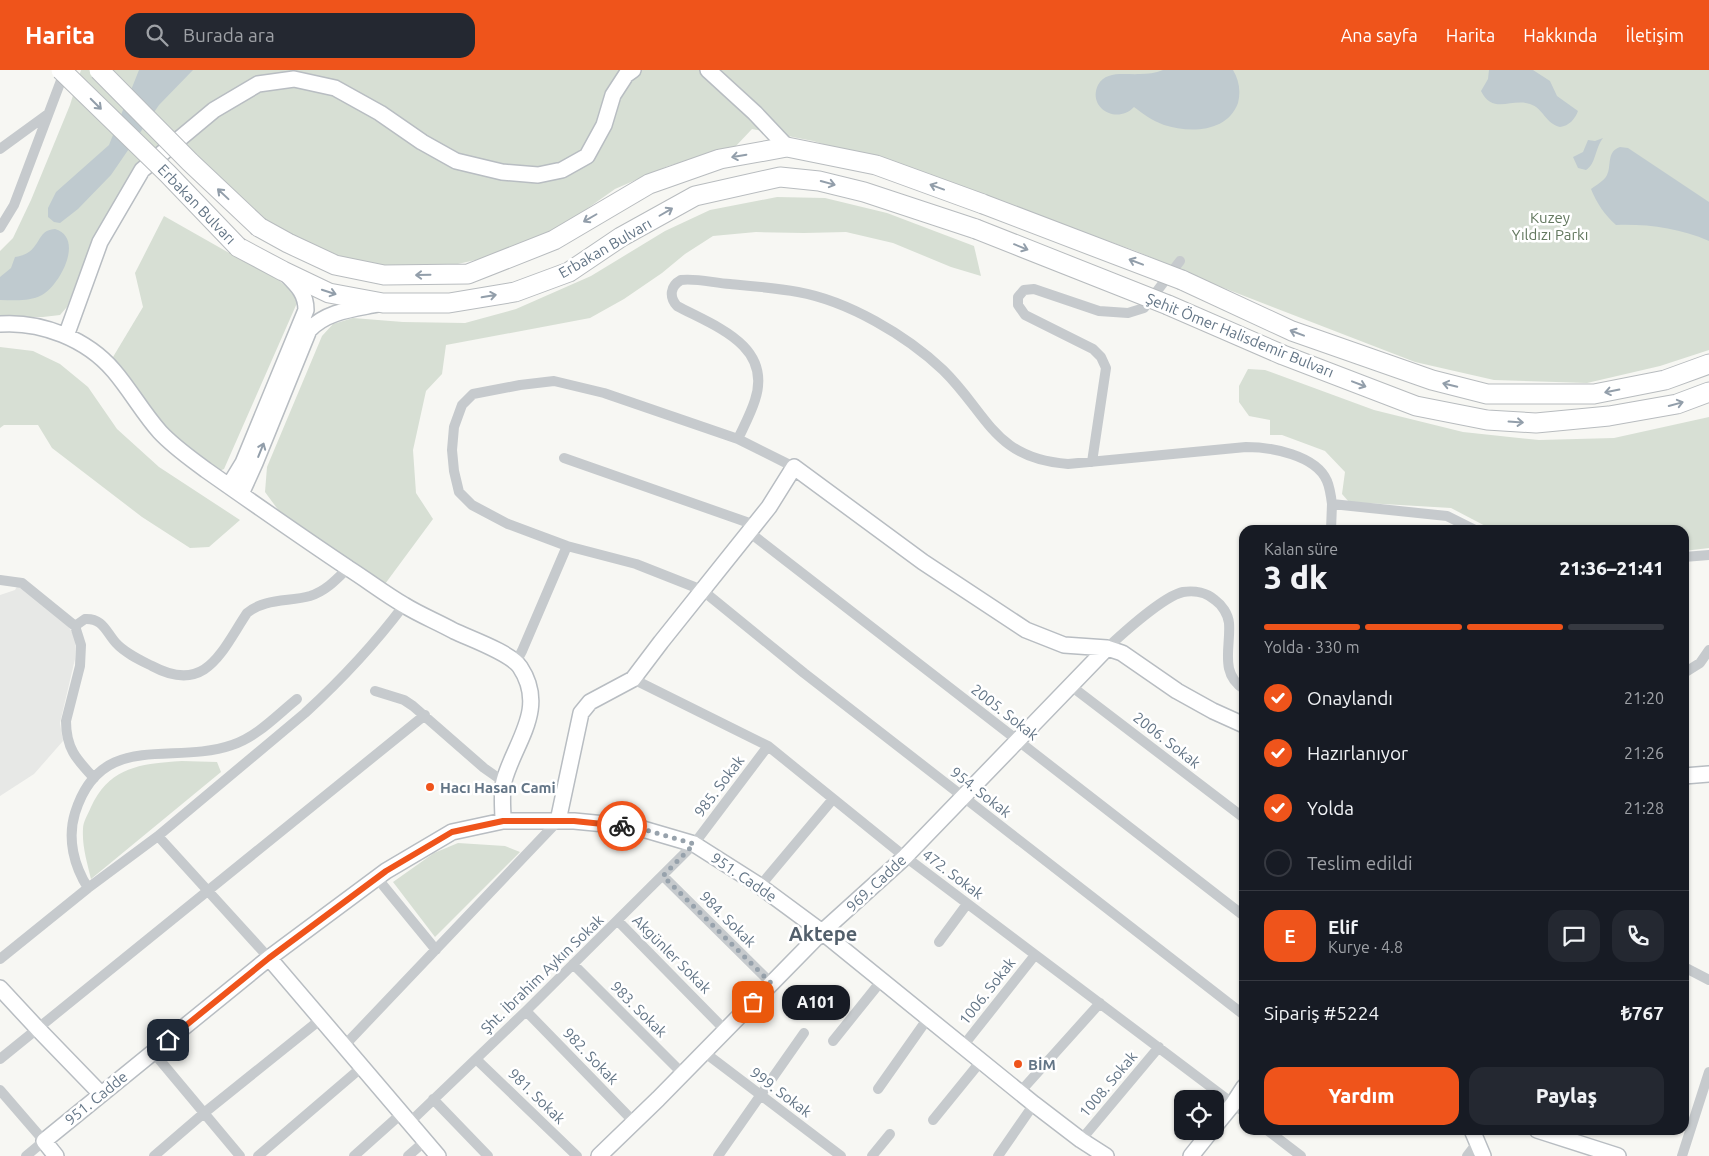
<!DOCTYPE html>
<html lang="tr">
<head>
<meta charset="utf-8">
<style>
  body { margin:0; font-family:Ubuntu,sans-serif; background:#242831; color:#f1f3f6; height:100vh; display:flex; flex-direction:column; font-size:19px; white-space:nowrap }
  * { box-sizing:border-box; margin:0 }
  p { font-size:16px; color:#9ea1a6 }
  .icon { flex:none; width:28px; height:28px; fill:none; stroke:currentColor; stroke-width:2; stroke-linecap:round; stroke-linejoin:round }
  .map { position:relative; flex:1; overflow:hidden }
  .drawer { position:absolute; left:1239px; top:455px; width:450px; height:610px; display:flex; flex-direction:column; background:#171b24; border-radius:15px; box-shadow:0 1px 4px #0004 }
  .drawer>* { flex:none }
  .buttons { position:absolute; left:1174px; top:1020px; display:grid; gap:10px }
  .buttons a { display:grid; place-items:center; width:50px; height:50px; border-radius:10px; background:#171b24; box-shadow:0 1px 4px #0004; font-size:25px }
  .pin { position:absolute; display:grid; place-items:center; width:42px; height:42px; color:#fff; margin:-21px; border-radius:10px; box-shadow:0 2px 8px #0006 }
  .courier { position:absolute; display:grid; place-items:center; width:50px; height:50px; margin:-25px; border:4px solid #ef541b; border-radius:50%; background:#fff; color:#222; box-shadow:0 1px 6px #0007 }
  .bubble { position:absolute; height:35px; border-radius:15px; background:#171b24; box-shadow:0 1px 4px #0004; font-size:16px; font-weight:800; line-height:35px; text-align:center }
  .summary em { font-style:normal; font-weight:800 }
  .summary div { display:flex; flex-direction:column-reverse }
  .summary { display:flex; align-items:center; justify-content:space-between; height:85px; padding:0 25px }
  h1 { font-size:32px; font-weight:800; line-height:38px }
  .bar { display:grid; grid-template-columns:repeat(4,1fr); gap:8px 5px; align-content:center; height:60px; padding:0 25px }
  .bar i { height:6px; border-radius:4px; background:#363941 }
  .bar .active { background:#ef541b }
  .bar p { grid-column:span 4 }
  .line { display:flex; align-items:center; gap:12px; padding:0 25px; border-top:1px solid #363941 }
  .line div { flex:1 }
  .round { display:grid; place-items:center; flex:none; width:52px; height:52px; border-radius:15px; background:#242831 }
  ol { padding:0 25px; list-style:none }
  li { display:flex; align-items:center; gap:15px; height:55px }
  li p { margin-inline-start:auto }
  li .icon { padding:5px; border-radius:50%; background:#ef541b; color:#fff; stroke-width:4 }
  li:last-child { color:#9ea1a6 }
  li i { width:28px; height:28px; border:2px solid #363941; border-radius:50% }
  .action { display:flex; gap:10px; margin-top:auto; padding:10px 25px }
  .action a { flex:1; height:58px; border-radius:15px; background:#ef541b; color:#fff; font-size:20px; font-weight:800; line-height:58px; text-align:center }
  .action a+a { background:#242831; color:#f1f3f6 }
  header { display:flex; align-items:center; gap:30px; box-sizing:border-box; height:70px; padding:0 25px; background:#ef541b; color:#fff }
  header strong { font-size:24px }
  nav { display:flex; gap:28px; margin-inline-start:auto; font-size:18px }
  .search { width:350px; height:45px; background:#242831; display:flex; align-items:center; gap:12px; box-sizing:border-box; padding:0 18px; border-radius:15px; color:#9ea1a6; font-size:19px }
  .map>svg:first-child { display:block }
  .built { fill:#e7e8e6 }
  .green { fill:#d7dfd4 }
  .water { fill:#bfcacf }
  .lines { fill:none; stroke-linecap:round; stroke-linejoin:round }
  .secondary-casing { stroke:#b8bdc2; stroke-width:18 }
  .highway-casing { stroke:#b8bcbf; stroke-width:21 }
  .street { stroke:#c6cacd; stroke-width:10 }
  .secondary { stroke:#fff; stroke-width:15 }
  .highway { stroke:#fff; stroke-width:19 }
  .highway-bridge-casing { stroke:#b8bcbf; stroke-width:21; stroke-linecap:butt }
  .highway-bridge { stroke:#fff; stroke-width:19 }
  .oneway { stroke:#929eaa }
  .done { stroke:#97a2ac; stroke-width:5; stroke-dasharray:0 9 }
  .route { stroke:#ef541b; stroke-width:6 }
  .poi-dot { fill:#ef541b; stroke:#fff; stroke-width:2 }
  .labels { text-anchor:middle; dominant-baseline:central; stroke-width:5; stroke-linejoin:round; paint-order:stroke }
  .street-label { font-size:15px; fill:#637586; stroke:#fff }
  .park-label { font-size:15px; fill:#63785f; stroke:#fff }
  .poi-label { font-size:15px; font-weight:bold; fill:#637586; stroke:#fff; text-anchor:start }
  .district-label { font-size:20px; font-weight:bold; fill:#525f6b; stroke:#fff }
</style>
</head>
<body>
<header>
<strong>Harita</strong>
<div class="search"><svg class="icon" aria-label="search" viewBox="0 0 24 24"><circle cx="10" cy="10" r="6"/><path d="M15 15l6 6"/></svg>Burada ara</div>
<nav><a>Ana sayfa</a><a>Harita</a><a>Hakkında</a><a>İletişim</a></nav>
</header>
<div class="map">
<svg width="1709" height="1086" viewBox="0 0 1709 1086">
  <rect width="100%" height="100%" fill="#f7f7f3"/>
  <path class="built" d="M19 513 67 554 76 569 75 589 60 653 63 671 34 704 0 726V525L15 520Z"/>
  <path class="green" d="M81 0H1709V280L1660 296 1587 313 1494 310 1415 292 1216 215 1136 181 906 99 813 71 752 59 735 77 668 96 615 119 554 162 502 184 449 196 383 197 337 185 300 170 254 144 172 66 121 119 87 185 67 237 60 245 43 247H0V181L13 168 31 130 70 35Z
    M777 127 825 128 887 143 974 176 981 206 951 197 893 173 846 162 804 163 756 162 713 166 685 184 662 203 624 229 590 248 446 275 442 304 426 321 413 380 416 423 433 449 385 514 279 441 265 422 267 397 322 266 333 254 353 248 403 252 465 253 516 239 591 206 665 161 710 140Z
    M164 146 231 184 269 202 294 223 297 233 224 399 217 402 174 377 110 292 143 237 135 203Z
    M0 277 33 281 60 294 88 317 117 359 159 397 240 450 209 477 190 478 142 447 52 378 38 355H4L0 358Z
    M1248 299 1265 300 1374 340 1463 362 1539 370 1614 368 1709 347V478L1684 481V460H1493L1451 438 1349 432 1342 424 1345 402 1325 381 1282 365H1270V350L1249 346 1239 332V316Z
    M182 691 217 692 221 702 91 809C87 792 82 776 83 759 83 752 88 744 91 737 110 696 141 694 182 691Z
    M458 773 505 776 520 782 435 867 393 812 434 783Z"/>
  <path class="water" d="M139 0H193L159 35 111 105 78 139 60 153 54 152 48 147V138L56 122 109 75Z
    M1163 0H1233C1239 10 1241 21 1238 33 1227 63 1189 63 1164 55 1153 51 1143 44 1134 37 1117 55 1087 38 1098 15 1106 0 1125 5 1140 4 1148 4 1155 3 1163 0Z
    M1489 0H1533L1550 11 1557 26 1578 41C1575 49 1569 56 1560 57 1546 54 1543 38 1530 34 1511 28 1493 45 1481 21L1488 9Z
    M1603 68C1595 78 1596 94 1586 100L1578 98 1573 87 1583 82 1588 70 1595 71Z
    M1620 77 1628 78 1709 132V171C1679 158 1648 154 1616 155 1605 145 1597 134 1591 119 1596 115 1604 111 1607 105 1612 95 1606 82 1620 77Z
    M55 159C85 168 60 215 42 225 29 232 14 230 0 230V207L11 198 15 187C43 183 34 160 55 159Z"/>
  <g class="lines">
    <g class="secondary-casing">
      <path id="secondary" d="M708 0 755 43 787 77
        M0 254C41 251 87 269 114 301 131 321 143 343 160 362 174 377 190 388 206 400 253 433 300 466 348 498 367 510 385 524 404 535 420 545 438 552 454 561 471 569 511 583 520 597 548 639 514 673 504 711 501 723 503 738 503 751
        M66 266 100 172 142 100 214 40 258 14 294 9 335 18 380 43 422 72 456 91 502 102 538 105 562 100 587 86 604 55 613 25 626 5 633 0
        M229 416 243 393 306 240C306 224 298 216 287 205
        M241 424 255 393 309 260C327 241 354 239 378 234
        M1684 706 1709 704
        M558 751 581 643 590 632 633 609 661 572 769 437 794 397 923 492 1026 560 1064 575 1107 578 1122 583 1177 621 1213 641 1244 655
        M269 888 438 1086
        M0 918 38 959 101 1024
        M1215 1056 1233 1034 1244 1017
        M1472 1060 1483 1086
        M1537 1060 1618 1086
        M56 1086 44 1071 269 888 386 801 452 762 503 751H574L636 757 694 774 757 814 822 862 1034 1034 1081 1070 1106 1086
        M599 1086 658 1029 822 862 905 787 1107 578
        M1191 1086 1211 1061"/>
    </g>
    <g class="highway-casing">
      <path id="highway" d="M259 157 288 173 335 195 384 205 468 204 554 170 649 114 720 89 787 77 876 95 983 134
        M238 177 283 201 329 223 383 233H449L515 222 569 202 621 167 695 126 780 107 819 111 864 122 976 159
        M1182 210 1292 261 1432 310 1487 324H1594L1665 310 1709 294
        M1168 235 1283 285 1416 336 1487 350 1536 353 1609 346 1677 334 1709 322"/>
    </g>
    <path class="street" d="M0 79 48 44
      M0 158 14 135 65 0
      M738 369C744 356 751 343 755 330 773 275 714 256 677 236 669 227 670 216 681 210 696 208 714 213 730 214 752 216 776 218 798 222 848 231 906 265 943 300 988 344 994 389 1068 394L1246 377C1271 377 1316 385 1327 411 1330 418 1331 426 1332 434L1447 446 1475 460
      M564 388 755 455
      M1092 392 1106 298 1101 287 1093 279 1025 245 1018 235V227L1024 220 1034 219 1099 241 1128 243 1144 238 1180 191
      M794 397 738 369 604 323 554 311 520 315 473 324 462 335 454 357 452 380 454 401 459 422 472 435 508 454 567 476 636 494 702 520 804 603 1244 945
      M1331 460 1332 434
      M749 462 1244 846
      M1684 487 1709 485
      M0 510 22 513 75 556 81 575 80 596 66 651C66 678 76 689 94 708
      M75 556 85 549C103 548 106 562 116 573 125 583 140 590 152 596 206 625 221 582 247 543 265 528 289 532 310 526 326 521 337 509 348 498
      M1107 578C1122 564 1164 526 1183 522 1195 520 1207 523 1215 530 1222 535 1228 544 1229 553 1231 577 1219 603 1244 619
      M516 592 522 581 567 476
      M1684 603 1700 593 1709 580
      M633 609 768 676 899 782 1244 1042
      M1071 616 1244 748
      M375 621 404 630 413 636 484 698 504 712
      M158 766 269 888
      M663 806 772 914
      M377 808 436 880
      M760 816 833 729
      M88 818C74 796 67 769 75 743 101 659 172 696 232 675 257 667 277 645 297 629
      M618 851 725 960
      M939 872 967 834
      M0 889 88 818 158 766 305 643C341 610 374 575 404 535
      M573 894 683 1004
      M1684 897 1709 910
      M526 941 635 1053
      M833 971 882 910
      M344 976 558 751
      M963 976 1035 885
      M153 982 240 1086
      M704 982 841 1086
      M0 989 425 645
      M476 989 577 1086
      M878 1019 928 948
      M0 1020 44 1071 26 1086
      M1020 1022 1100 933
      M433 1029 488 1086
      M933 1050 981 991
      M409 1053 526 941 694 774 768 676
      M1267 1060 1301 1086
      M1081 1070 1159 977
      M154 1086 204 1043 321 949
      M258 1086 362 997
      M354 1086 401 1044
      M408 1086 424 1072
      M718 1086 804 963
      M872 1086 890 1064
      M998 1086 1034 1034
      M1467 1086 1477 1073
      M1682 1086 1709 1002"/>
    <use href="#secondary" class="secondary"/>
    <use href="#highway" class="highway"/>
    <g class="highway-bridge-casing">
      <path id="highway-bridge" d="M61 0 168 104 238 177
        M99 0 190 92 259 157
        M983 134 1182 210
        M976 159 1168 235"/>
    </g>
    <use href="#highway-bridge" class="highway-bridge"/>
  </g>
  <defs><path id="oneway-shaft" d="M-6 0H5M1.5-3L5.5 0L1.5 3" fill="none" stroke-width="1.6" stroke-linecap="round" stroke-linejoin="round" transform="scale(1.25)"/></defs>
  <g class="oneway">
    <use href="#oneway-shaft" transform="translate(96 34) rotate(45)"/>
    <use href="#oneway-shaft" transform="translate(739 86) rotate(170)"/>
    <use href="#oneway-shaft" transform="translate(828 113) rotate(15)"/>
    <use href="#oneway-shaft" transform="translate(937 117) rotate(-160)"/>
    <use href="#oneway-shaft" transform="translate(223 124) rotate(-137)"/>
    <use href="#oneway-shaft" transform="translate(666 142) rotate(-30)"/>
    <use href="#oneway-shaft" transform="translate(590 148) rotate(150)"/>
    <use href="#oneway-shaft" transform="translate(1021 177) rotate(22)"/>
    <use href="#oneway-shaft" transform="translate(1136 192) rotate(-159)"/>
    <use href="#oneway-shaft" transform="translate(423 205) rotate(179)"/>
    <use href="#oneway-shaft" transform="translate(329 222) rotate(18)"/>
    <use href="#oneway-shaft" transform="translate(489 226) rotate(-10)"/>
    <use href="#oneway-shaft" transform="translate(1297 263) rotate(-159)"/>
    <use href="#oneway-shaft" transform="translate(1359 314) rotate(21)"/>
    <use href="#oneway-shaft" transform="translate(1450 315) rotate(-166)"/>
    <use href="#oneway-shaft" transform="translate(1612 321) rotate(169)"/>
    <use href="#oneway-shaft" transform="translate(1676 334) rotate(-15)"/>
    <use href="#oneway-shaft" transform="translate(1516 352) rotate(4)"/>
    <use href="#oneway-shaft" transform="translate(261 380) rotate(-68)"/>
  </g>
  <g class="lines">
    <path class="done" d="M622 756 636 757 694 774 663 806 772 914 753 932"/>
    <path class="route" d="M168 970 269 888 386 801 452 762 503 751H574L622 756"/>
  </g>
  <g class="poi-dot">
    <circle cx="430" cy="717" r="5"/>
    <circle cx="1018" cy="994" r="5"/>
  </g>
  <g class="labels">
    <g class="street-label">
      <text transform="translate(197 134) rotate(46)">Erbakan Bulvarı</text>
      <text transform="translate(605 178) rotate(-30)">Erbakan Bulvarı</text>
      <text transform="translate(1240 265) rotate(22)">Şehit Ömer Halisdemir Bulvarı</text>
      <text transform="translate(1005 642) rotate(38)">2005. Sokak</text>
      <text transform="translate(1167 670) rotate(38)">2006. Sokak</text>
      <text transform="translate(719 716) rotate(-53)">985. Sokak</text>
      <text transform="translate(981 722) rotate(38)">954. Sokak</text>
      <text transform="translate(953 804) rotate(37)">472. Sokak</text>
      <text transform="translate(744 807) rotate(34)">951. Cadde</text>
      <text transform="translate(876 813) rotate(-43)">969. Cadde</text>
      <text transform="translate(728 849) rotate(45)">984. Sokak</text>
      <text transform="translate(672 884) rotate(45)">Akgünler Sokak</text>
      <text transform="translate(542 904) rotate(-44)">Şht. İbrahim Aykın Sokak</text>
      <text transform="translate(987 921) rotate(-52)">1006. Sokak</text>
      <text transform="translate(639 939) rotate(45)">983. Sokak</text>
      <text transform="translate(591 986) rotate(46)">982. Sokak</text>
      <text transform="translate(1108 1014) rotate(-50)">1008. Sokak</text>
      <text transform="translate(781 1022) rotate(37)">999. Sokak</text>
      <text transform="translate(537 1026) rotate(44)">981. Sokak</text>
      <text transform="translate(96 1028) rotate(-39)">951. Cadde</text>
    </g>
    <g class="park-label">
      <text x="1550" y="147">Kuzey<tspan x="1550" dy="17">Yıldızı Parkı</tspan></text>
    </g>
    <g class="poi-label">
      <text x="440" y="717">Hacı Hasan Cami</text>
      <text x="1028" y="994">BİM</text>
    </g>
    <g class="district-label">
      <text x="823" y="863">Aktepe</text>
    </g>
  </g>
</svg>
<div class="buttons">
<a><svg class="icon" aria-label="locate" viewBox="0 0 24 24"><circle cx="12" cy="12" r="6"/><path d="M12 2v4M12 18v4M2 12h4M18 12h4"/></svg></a>
</div>
<div class="pin" style="left:753px;top:932px;background:#ea580c"><svg class="icon" aria-label="bag" viewBox="0 0 24 24"><path d="M5 8h14l-1 12H6zM9 8a3 3 0 0 1 6 0"/></svg></div>
<div class="pin" style="left:168px;top:970px;background:#1f2937"><svg class="icon" aria-label="home" viewBox="0 0 24 24"><path d="M3 11l9-7 9 7M6 9v11h12V9"/></svg></div>
<div class="courier" style="left:622px;top:756px"><svg class="icon" aria-label="bike" viewBox="0 0 24 24"><circle cx="6" cy="16" r="4"/><circle cx="18" cy="16" r="4"/><path d="M6 16l4-8h5l3 8M10 8l3 8H6M13 5h3"/></svg></div>
<div class="bubble" style="left:782px;top:915px;width:68px">A101</div>
<section class="drawer">
<div class="summary"><div><h1>3 dk</h1><p>Kalan süre</p></div><em>21:36–21:41</em></div>
<div class="bar"><i class="active"></i><i class="active"></i><i class="active"></i><i></i><p>Yolda · 330 m</p></div>
<ol>
<li><svg class="icon" aria-label="check" viewBox="0 0 24 24"><path d="M5 12l5 5 9-10"/></svg>Onaylandı<p>21:20</p></li>
<li><svg class="icon" aria-label="check" viewBox="0 0 24 24"><path d="M5 12l5 5 9-10"/></svg>Hazırlanıyor<p>21:26</p></li>
<li><svg class="icon" aria-label="check" viewBox="0 0 24 24"><path d="M5 12l5 5 9-10"/></svg>Yolda<p>21:28</p></li>
<li><i></i>Teslim edildi</li>
</ol>
<div class="line" style="height:90px"><b class="round" style="background:#ef541b;color:#fff">E</b><div><b>Elif</b><p>Kurye · 4.8</p></div><a class="round"><svg class="icon" aria-label="chat" viewBox="0 0 24 24"><path d="M4 5h16v11H9l-5 4z"/></svg></a><a class="round"><svg class="icon" aria-label="phone" viewBox="0 0 24 24"><path d="M5 4h4l2 5-3 2q2 4 5 5l2-3 5 2v4C11 20 4 13 5 4z"/></svg></a></div>
<div class="line" style="height:65px"><div>Sipariş #5224</div><b>₺767</b></div>
<div class="action"><a>Yardım</a><a>Paylaş</a></div>
</section>
</div>
</body>
</html>
